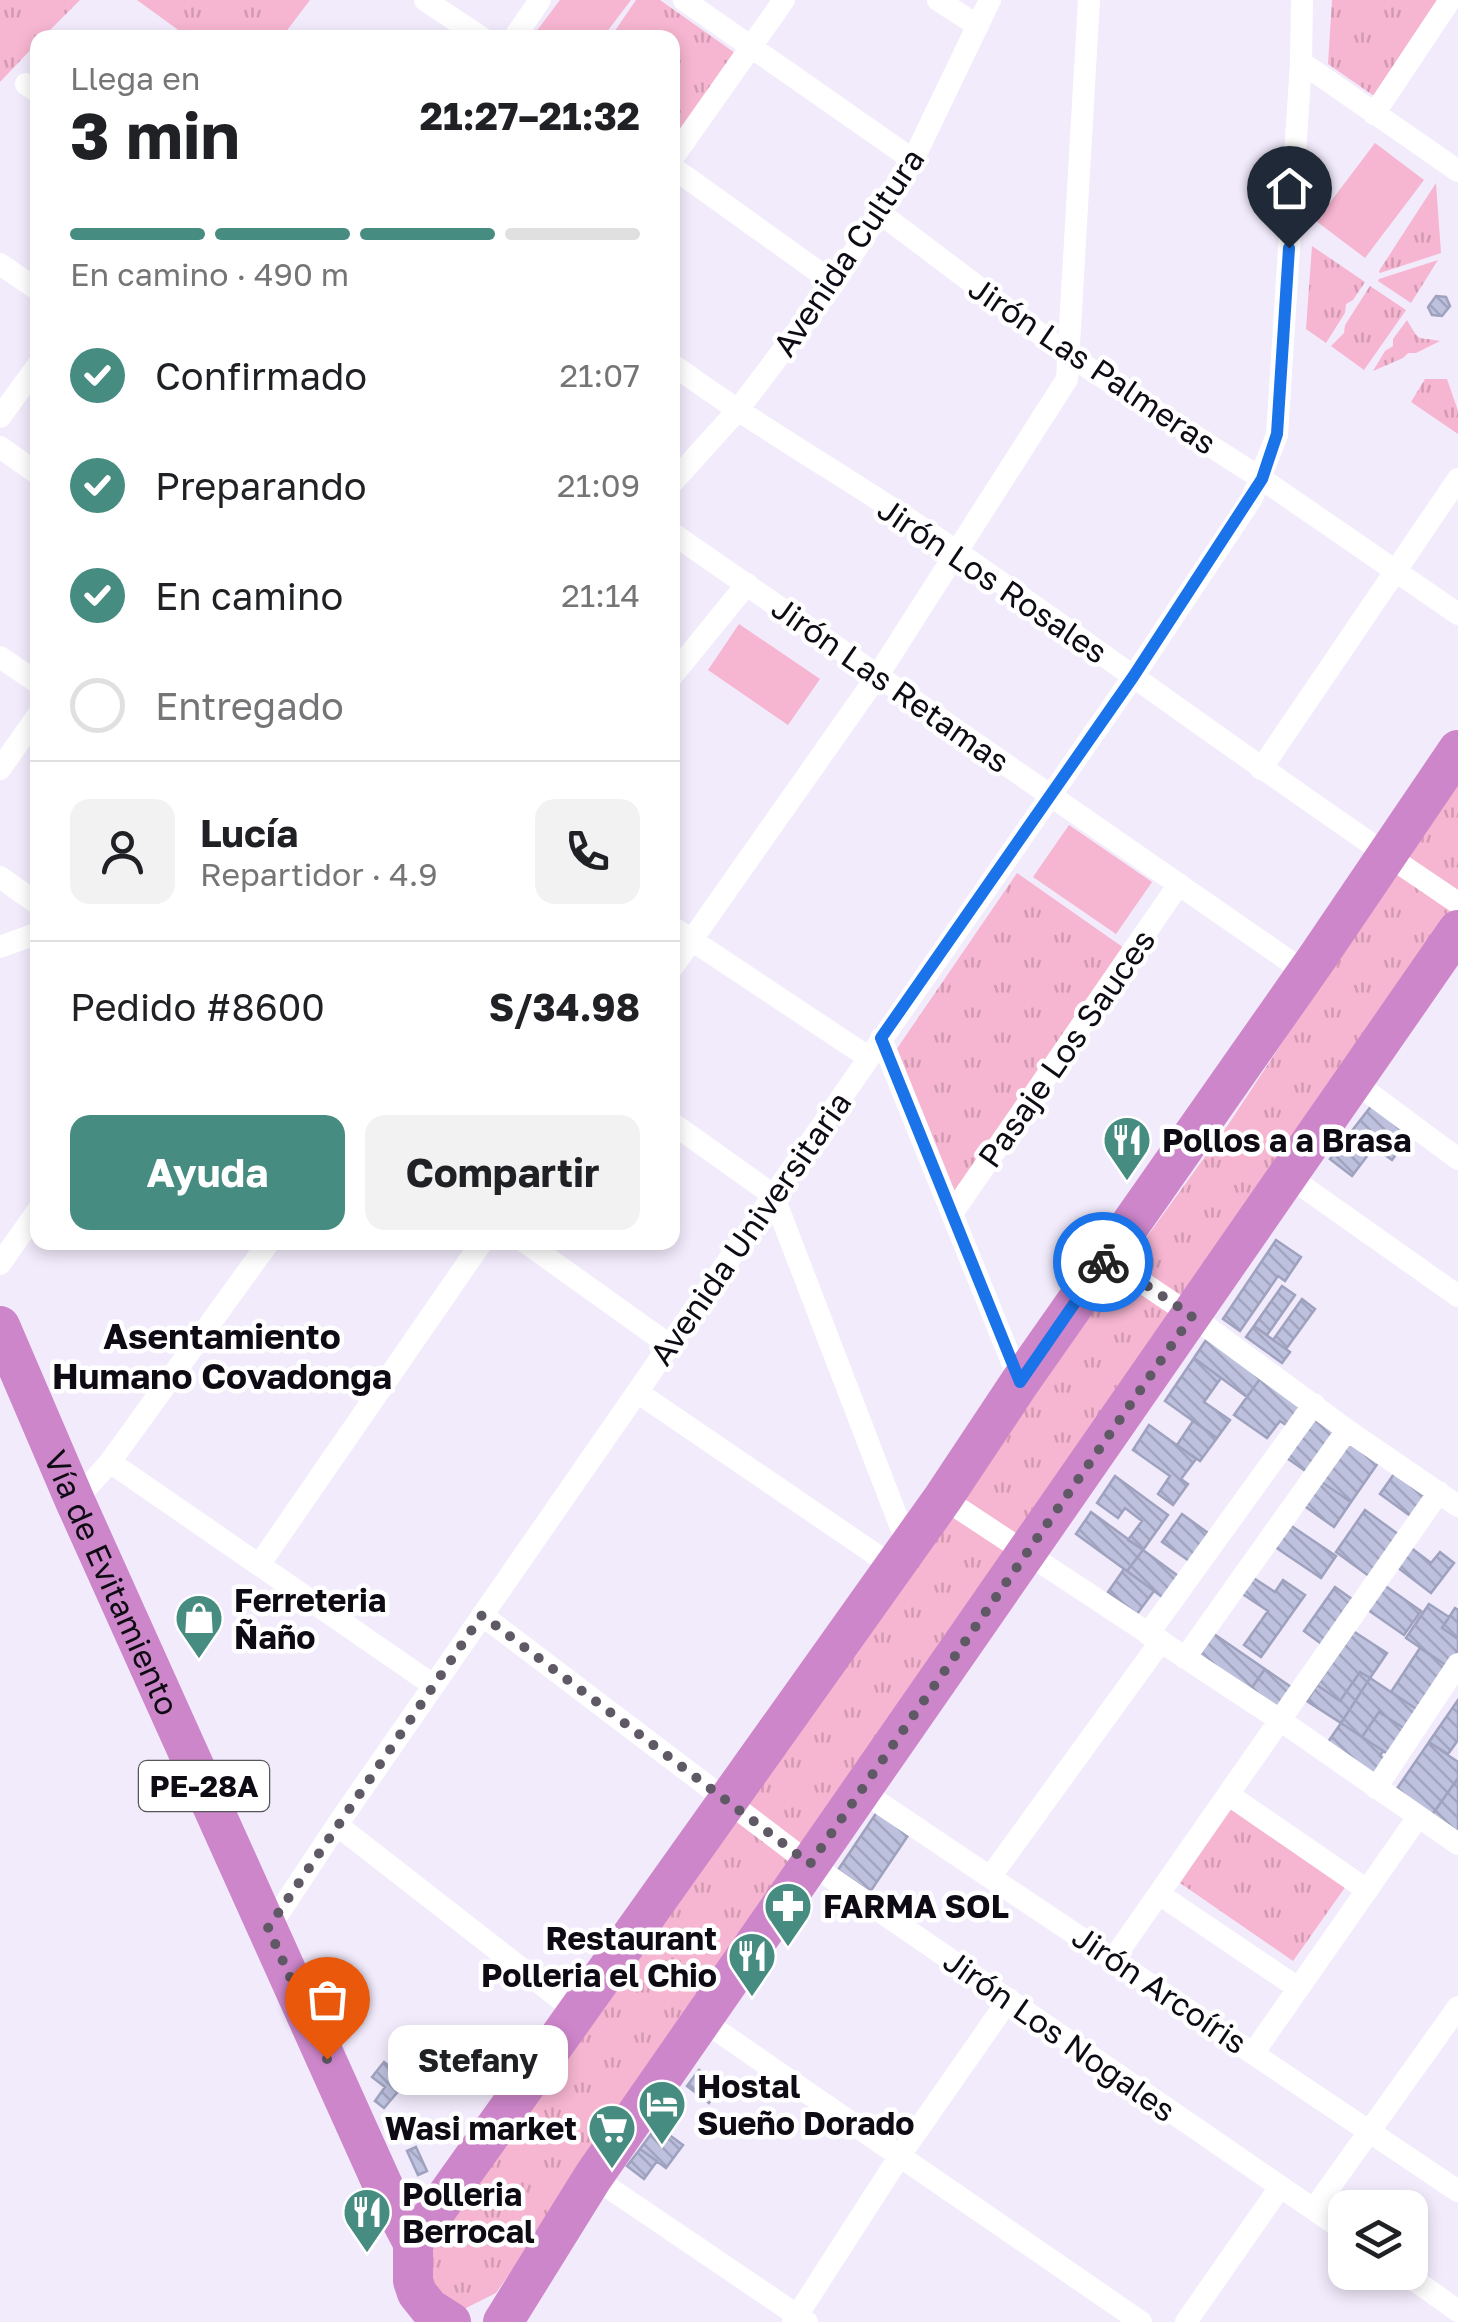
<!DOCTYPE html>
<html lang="es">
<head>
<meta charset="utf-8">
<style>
  body { margin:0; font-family:"Golos Text",sans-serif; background:#f2f2f2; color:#202124; height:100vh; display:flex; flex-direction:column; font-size:38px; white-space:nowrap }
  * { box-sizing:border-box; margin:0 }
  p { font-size:32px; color:#757577 }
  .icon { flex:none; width:55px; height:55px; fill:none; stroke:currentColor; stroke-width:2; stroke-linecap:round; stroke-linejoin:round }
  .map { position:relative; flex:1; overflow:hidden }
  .drawer { position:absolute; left:30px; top:30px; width:650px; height:1220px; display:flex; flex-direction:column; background:#fff; border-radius:20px; box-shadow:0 5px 15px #0003 }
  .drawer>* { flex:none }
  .buttons { position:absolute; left:1328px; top:2190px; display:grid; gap:20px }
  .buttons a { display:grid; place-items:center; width:100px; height:100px; border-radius:20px; background:#fff; box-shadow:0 5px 15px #0003; font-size:50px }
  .pin { position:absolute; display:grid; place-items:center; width:85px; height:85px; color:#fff; margin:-102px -42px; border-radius:50% 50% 50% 0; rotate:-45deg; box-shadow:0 0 10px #0007 }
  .pin .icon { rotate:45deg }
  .courier { position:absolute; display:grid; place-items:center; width:100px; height:100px; margin:-50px; border:8px solid #1a73e8; border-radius:50%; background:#fff; color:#222; box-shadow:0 2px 12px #0007 }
  .bubble { position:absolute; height:70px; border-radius:20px; background:#fff; box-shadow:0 5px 15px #0003; font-size:32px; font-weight:700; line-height:70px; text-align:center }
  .summary em { font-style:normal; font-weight:700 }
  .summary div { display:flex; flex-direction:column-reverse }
  .summary { display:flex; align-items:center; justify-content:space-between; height:170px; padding:0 40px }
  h1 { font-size:65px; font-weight:700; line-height:75px }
  .bar { display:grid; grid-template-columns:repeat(4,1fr); gap:15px 10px; align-content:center; height:120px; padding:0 40px }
  .bar i { height:12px; border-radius:8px; background:#e0e0e0 }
  .bar .selected { background:#478c81 }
  .bar p { grid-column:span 4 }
  .line { display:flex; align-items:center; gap:25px; padding:0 40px; border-top:2px solid #e0e0e0 }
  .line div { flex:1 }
  .round { display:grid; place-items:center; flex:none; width:105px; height:105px; border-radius:20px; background:#f2f2f2 }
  ol { padding:0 40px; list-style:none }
  li { display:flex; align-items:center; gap:30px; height:110px }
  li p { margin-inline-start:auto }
  li .icon { padding:10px; border-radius:50%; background:#478c81; color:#fff; stroke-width:4 }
  li:last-child { color:#757577 }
  li i { width:55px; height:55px; border:5px solid #e0e0e0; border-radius:50% }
  .cta { display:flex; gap:20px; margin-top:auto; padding:20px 40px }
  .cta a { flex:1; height:115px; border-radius:20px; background:#478c81; color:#fff; font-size:40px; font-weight:700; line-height:115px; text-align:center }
  .cta a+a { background:#f2f2f2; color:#202124 }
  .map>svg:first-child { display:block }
  .grass { fill:url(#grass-tufts) }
  .pitch { fill:#f6b5d0 }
  .building { fill:url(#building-back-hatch); stroke:#9ea2be; stroke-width:2.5 }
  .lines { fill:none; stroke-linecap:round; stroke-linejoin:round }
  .street { stroke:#fff; stroke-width:22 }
  .highway { stroke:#cd86ca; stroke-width:40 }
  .done { stroke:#5e5965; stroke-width:10; stroke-dasharray:0 18 }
  .route { stroke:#1a73e8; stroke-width:12 }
  .labels { text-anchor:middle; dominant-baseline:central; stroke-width:9; stroke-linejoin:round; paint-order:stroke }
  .shield { fill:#fff; stroke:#57545a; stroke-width:2.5 }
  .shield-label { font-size:30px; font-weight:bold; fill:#0f0b14 }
  .street-label { font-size:32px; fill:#0f0b14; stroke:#fff }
  .poi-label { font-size:32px; font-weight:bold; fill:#0f0b14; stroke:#fff; text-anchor:start }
  .neighbourhood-label { font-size:35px; font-weight:bold; fill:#0f0b14; stroke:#fff }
</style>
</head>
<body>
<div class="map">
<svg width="1458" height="2322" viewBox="0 0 1458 2322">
  <defs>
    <pattern id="grass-tufts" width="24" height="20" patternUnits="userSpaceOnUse" patternTransform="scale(2.5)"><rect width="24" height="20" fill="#f6b5d0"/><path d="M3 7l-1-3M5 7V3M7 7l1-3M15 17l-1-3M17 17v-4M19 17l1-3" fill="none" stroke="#d29ab2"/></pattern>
    <pattern id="building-back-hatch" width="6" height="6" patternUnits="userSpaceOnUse" patternTransform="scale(2.5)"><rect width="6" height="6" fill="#bdc1de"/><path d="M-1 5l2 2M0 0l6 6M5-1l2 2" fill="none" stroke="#a1a4be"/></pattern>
  </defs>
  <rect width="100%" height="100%" fill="#f2ebfc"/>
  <path class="grass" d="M0 0H80L43 37 38 38 37 43 0 82Z
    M137 0H310L282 37H188Z
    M636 0H660L735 53 673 141 672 38H610Z
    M1332 0H1445L1377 98 1328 64Z
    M1436 183 1441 253 1380 273 1379 271Z
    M1312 246 1365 282 1353 300 1346 304 1345 313 1326 343 1306 329Z
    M1438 260 1411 303 1378 281 1379 279Z
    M1370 286 1406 310 1364 370 1331 346 1344 333 1345 325Z
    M1407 320C1421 344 1416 336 1440 341L1416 353H1408L1403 358 1373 371 1385 351 1393 346V339Z
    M1425 379H1447L1458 411V434L1411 402Z
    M1458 776V904L496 2293 462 2310 434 2293 426 2266 435 2243 953 1504 1228 1125Z
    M1017 873 1124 948 954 1192 896 1050Z
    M1232 1806 1346 1886 1293 1961 1180 1883Z"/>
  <path class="pitch" d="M560 0H631L603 37H532Z
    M1375 143 1424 180 1365 258 1316 221Z
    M739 624 820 679 788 725 708 670Z
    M1069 825 1152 882 1116 934 1033 877Z"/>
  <path class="building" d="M1436 296 1446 297 1450 306 1442 316 1432 315 1428 307Z
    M1372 1105 1411 1134 1392 1160 1374 1147 1352 1176 1330 1159Z
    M1276 1240 1301 1257 1285 1281 1278 1276 1240 1331 1223 1319Z
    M1282 1286 1295 1295 1267 1335 1254 1326Z
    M1302 1299 1315 1309 1286 1349 1273 1340Z
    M1254 1326 1290 1352 1282 1363 1246 1337Z
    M1208 1337 1262 1376 1247 1397 1194 1358Z
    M1194 1358 1221 1378 1204 1402 1230 1420 1217 1438 1165 1401Z
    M1262 1376 1307 1408 1292 1429 1280 1421 1267 1438 1234 1415Z
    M1315 1413 1342 1433 1307 1472 1284 1456Z
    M1193 1421 1217 1438 1200 1461 1177 1445Z
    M1149 1425 1196 1459 1181 1479 1188 1484 1173 1505 1158 1494 1170 1476 1133 1450Z
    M1349 1438 1380 1460 1351 1502 1320 1481Z
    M1396 1471 1430 1501 1416 1520 1380 1494Z
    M1115 1476 1168 1515 1143 1550 1128 1540 1142 1521 1125 1508 1118 1518 1097 1503Z
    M1320 1481 1351 1502 1334 1527 1303 1505Z
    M1365 1510 1402 1537 1373 1579 1336 1552Z
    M1091 1512 1143 1550 1127 1571 1076 1534Z
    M1182 1514 1215 1538 1195 1565 1162 1542Z
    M1290 1525 1336 1556 1321 1578 1275 1547Z
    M1410 1547 1431 1563 1440 1552 1454 1563 1431 1593 1397 1567Z
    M1143 1550 1185 1581 1169 1602 1127 1571Z
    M1124 1569 1154 1591 1137 1614 1108 1592Z
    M1252 1577 1275 1592 1283 1580 1305 1595 1261 1657 1244 1645 1268 1611 1241 1593Z
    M1384 1585 1421 1611 1404 1635 1368 1610Z
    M1335 1587 1359 1604 1327 1648 1304 1631Z
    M1429 1604 1449 1617 1442 1628 1458 1639V1651L1447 1666 1406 1638Z
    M1455 1608 1458 1610V1639L1442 1628Z
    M1353 1631 1387 1653 1370 1678 1360 1672 1340 1701 1317 1685Z
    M1214 1634 1265 1669 1248 1693 1197 1658Z
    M1420 1648 1447 1666 1418 1710 1391 1692Z
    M1265 1669 1297 1691 1280 1715 1248 1693Z
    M1360 1672 1370 1678 1341 1723 1307 1701 1317 1685 1340 1701Z
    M1370 1678 1418 1710 1405 1729 1379 1712 1362 1737 1341 1723Z
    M1458 1700V1740L1448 1754 1429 1742Z
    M1379 1712 1405 1729 1388 1754 1362 1737Z
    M1341 1723 1383 1751 1380 1756 1385 1759 1373 1776 1326 1745Z
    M1429 1742 1458 1762V1778L1432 1815 1396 1790Z
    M1458 1778V1833L1432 1815Z
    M877 1812 909 1834 870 1892 838 1870Z
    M384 2062 407 2081 384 2108 375 2101 385 2087 372 2077Z
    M699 2070 721 2086 709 2103 687 2086Z
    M657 2126 683 2145 666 2168 640 2149Z
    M416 2147 427 2171 418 2175 407 2151Z
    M640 2149 657 2161 644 2179 627 2166Z"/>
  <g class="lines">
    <path class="street" d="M425 0 482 38
      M684 0 913 160
      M938 0 978 26
      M514 38 540 0
      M1301 62 1458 171
      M26 84 38 92
      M1374 114 1450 0
      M672 159 784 0
      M672 167 834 283
      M880 213 1068 355 1262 479 1458 614
      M0 264 38 290
      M672 364C766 433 868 489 963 556 1128 671 1290 791 1458 903
      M0 417 38 365
      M0 447 38 474
      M672 483 737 411 834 283 913 160 990 0
      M672 533 1305 972
      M0 657 38 683
      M672 676 747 584
      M0 769 38 715
      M1261 769 1458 479
      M0 877 38 904
      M672 927 868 1057
      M0 947 38 933
      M672 968 878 675 1067 379 1089 0
      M881 1038 1020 1382
      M1353 1081 1458 1159
      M672 1123 773 1195 908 1546
      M1288 1176 1458 1296
      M953 1212 1179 884
      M525 1242 669 1345
      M1106 1258 1192 1316 1347 1430 1458 1506
      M0 1264 38 1210
      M637 1392 894 1567
      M110 1462 433 1685
      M943 1498 1280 1720 1458 1844
      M75 1501 110 1462 269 1242
      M259 1565 482 1242
      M482 1615 801 1857 1345 2231
      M1148 1634 1314 1404
      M1185 1658 1347 1430
      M1376 1788 1458 1664
      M860 1790 1458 2191
      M1229 1795 1367 1890
      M337 1825 577 2012
      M991 1876 1161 1641
      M1159 1894 1298 1988
      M269 1928 337 1825 1133 677 1252 498 1277 435 1301 62 1302 0
      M1114 1958 1439 1492
      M702 2020 1141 2322
      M1254 2052 1418 1817
      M593 2177 807 2322
      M1314 2209 1458 2007
      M1403 2272 1458 2311
      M793 2322 901 2154 1009 1999
      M1186 2322 1280 2187"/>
    <g class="highway">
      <path id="s1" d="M0 1326 75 1501 385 2190 413 2243V2281L417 2293 429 2308 451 2322"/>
      <path d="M413 2243 943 1498 1020 1382 1317 958 1458 750"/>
      <path d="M503 2322 593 2177 1458 930"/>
    </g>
  </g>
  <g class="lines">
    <path class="done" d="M327 2059 268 1928 482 1615 810 1864 1192 1316 1106 1258 1103 1262"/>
    <path class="route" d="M1103 1262 1020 1382 881 1038 1133 677 1262 479 1277 434 1289 248"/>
  </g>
  <defs>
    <g id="restaurant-pin" transform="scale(2.5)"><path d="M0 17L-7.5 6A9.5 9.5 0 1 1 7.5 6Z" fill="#478c81" stroke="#fff"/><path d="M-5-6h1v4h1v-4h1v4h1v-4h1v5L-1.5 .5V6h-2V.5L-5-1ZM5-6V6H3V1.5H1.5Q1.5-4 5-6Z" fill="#fff"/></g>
    <g id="shop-pin" transform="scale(2.5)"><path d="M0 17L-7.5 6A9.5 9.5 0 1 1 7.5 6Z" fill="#478c81" stroke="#fff"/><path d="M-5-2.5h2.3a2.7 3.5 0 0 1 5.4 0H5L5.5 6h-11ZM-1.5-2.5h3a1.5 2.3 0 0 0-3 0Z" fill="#fff"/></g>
    <g id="pharmacy-pin" transform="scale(2.5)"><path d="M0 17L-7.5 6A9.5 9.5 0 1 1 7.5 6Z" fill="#478c81" stroke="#fff"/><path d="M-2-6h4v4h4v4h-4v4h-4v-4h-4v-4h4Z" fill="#fff"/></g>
    <g id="hotel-pin" transform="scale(2.5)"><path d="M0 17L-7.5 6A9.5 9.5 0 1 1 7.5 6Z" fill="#478c81" stroke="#fff"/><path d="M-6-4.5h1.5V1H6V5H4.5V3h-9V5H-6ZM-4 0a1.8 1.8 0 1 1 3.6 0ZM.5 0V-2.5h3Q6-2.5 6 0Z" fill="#fff"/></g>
    <g id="supermarket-pin" transform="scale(2.5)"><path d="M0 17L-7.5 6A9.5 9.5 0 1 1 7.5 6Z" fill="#478c81" stroke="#fff"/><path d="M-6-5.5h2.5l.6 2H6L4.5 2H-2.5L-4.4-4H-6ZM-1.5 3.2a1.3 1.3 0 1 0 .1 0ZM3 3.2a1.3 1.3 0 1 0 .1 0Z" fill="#fff"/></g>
  </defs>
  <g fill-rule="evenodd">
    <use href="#restaurant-pin" x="1127" y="1140"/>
    <use href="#shop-pin" x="199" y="1618"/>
    <use href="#pharmacy-pin" x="788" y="1906"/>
    <use href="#restaurant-pin" x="752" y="1956"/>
    <use href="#hotel-pin" x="662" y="2104"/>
    <use href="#supermarket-pin" x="612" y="2128"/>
    <use href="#restaurant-pin" x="367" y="2212"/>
  </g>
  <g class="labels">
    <rect class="shield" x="139" y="1761" width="130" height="50" rx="8"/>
    <g class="shield-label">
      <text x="204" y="1786">PE-28A</text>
    </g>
    <g class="street-label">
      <text transform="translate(848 252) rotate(-56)">Avenida Cultura</text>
      <text transform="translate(1093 365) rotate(34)">Jirón Las Palmeras</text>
      <text transform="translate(993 580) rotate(34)">Jirón Los Rosales</text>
      <text transform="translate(891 684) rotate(35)">Jirón Las Retamas</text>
      <text transform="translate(1066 1048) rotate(-55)">Pasaje Los Sauces</text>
      <text transform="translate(750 1228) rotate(-55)">Avenida Universitaria</text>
      <text stroke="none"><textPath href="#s1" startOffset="280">Vía de Evitamiento</textPath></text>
      <text transform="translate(1160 1989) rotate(34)">Jirón Arcoíris</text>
      <text transform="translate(1060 2035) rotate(35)">Jirón Los Nogales</text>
    </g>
    <g class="poi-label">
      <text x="1162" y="1140">Pollos a a Brasa</text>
      <text x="234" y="1600">Ferreteria<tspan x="234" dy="37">Ñaño</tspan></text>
      <text x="823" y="1906">FARMA SOL</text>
      <text x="717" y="1938" text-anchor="end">Restaurant<tspan x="717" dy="37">Polleria el Chio</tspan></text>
      <text x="697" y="2086">Hostal<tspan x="697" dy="37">Sueño Dorado</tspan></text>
      <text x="577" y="2128" text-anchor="end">Wasi market</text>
      <text x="402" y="2194">Polleria<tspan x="402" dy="37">Berrocal</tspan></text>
    </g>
    <g class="neighbourhood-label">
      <text x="222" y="1336">Asentamiento<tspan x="222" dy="40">Humano Covadonga</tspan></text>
    </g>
  </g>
</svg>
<div class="buttons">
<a><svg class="icon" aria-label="layers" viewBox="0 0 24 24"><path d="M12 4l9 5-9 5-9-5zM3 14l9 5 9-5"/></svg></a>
</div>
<div class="pin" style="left:327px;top:2059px;background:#ea580c"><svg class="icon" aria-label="bag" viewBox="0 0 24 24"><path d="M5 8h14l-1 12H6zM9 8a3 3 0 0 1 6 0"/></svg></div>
<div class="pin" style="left:1289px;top:248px;background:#1f2937"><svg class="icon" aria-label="home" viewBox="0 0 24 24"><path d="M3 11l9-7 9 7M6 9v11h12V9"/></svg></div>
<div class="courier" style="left:1103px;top:1262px"><svg class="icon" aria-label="bike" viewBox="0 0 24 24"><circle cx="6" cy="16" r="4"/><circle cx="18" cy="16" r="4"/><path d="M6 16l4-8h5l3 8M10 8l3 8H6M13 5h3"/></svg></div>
<div class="bubble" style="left:388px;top:2025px;width:180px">Stefany</div>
<section class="drawer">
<div class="summary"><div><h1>3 min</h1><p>Llega en</p></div><em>21:27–21:32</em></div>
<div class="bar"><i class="selected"></i><i class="selected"></i><i class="selected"></i><i></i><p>En camino · 490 m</p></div>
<ol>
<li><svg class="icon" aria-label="check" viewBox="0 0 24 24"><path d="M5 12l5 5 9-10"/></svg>Confirmado<p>21:07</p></li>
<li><svg class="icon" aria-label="check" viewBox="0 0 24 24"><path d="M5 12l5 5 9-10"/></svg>Preparando<p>21:09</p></li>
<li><svg class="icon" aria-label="check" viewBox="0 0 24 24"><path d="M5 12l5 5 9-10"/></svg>En camino<p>21:14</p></li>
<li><i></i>Entregado</li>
</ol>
<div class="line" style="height:180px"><a class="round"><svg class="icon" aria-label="person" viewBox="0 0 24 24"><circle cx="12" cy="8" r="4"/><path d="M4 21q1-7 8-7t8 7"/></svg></a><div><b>Lucía</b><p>Repartidor · 4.9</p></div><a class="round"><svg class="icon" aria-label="phone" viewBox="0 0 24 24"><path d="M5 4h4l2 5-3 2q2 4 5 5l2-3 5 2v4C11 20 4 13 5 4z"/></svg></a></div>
<div class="line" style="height:130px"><div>Pedido #8600</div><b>S/34.98</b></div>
<div class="cta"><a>Ayuda</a><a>Compartir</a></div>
</section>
</div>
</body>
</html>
